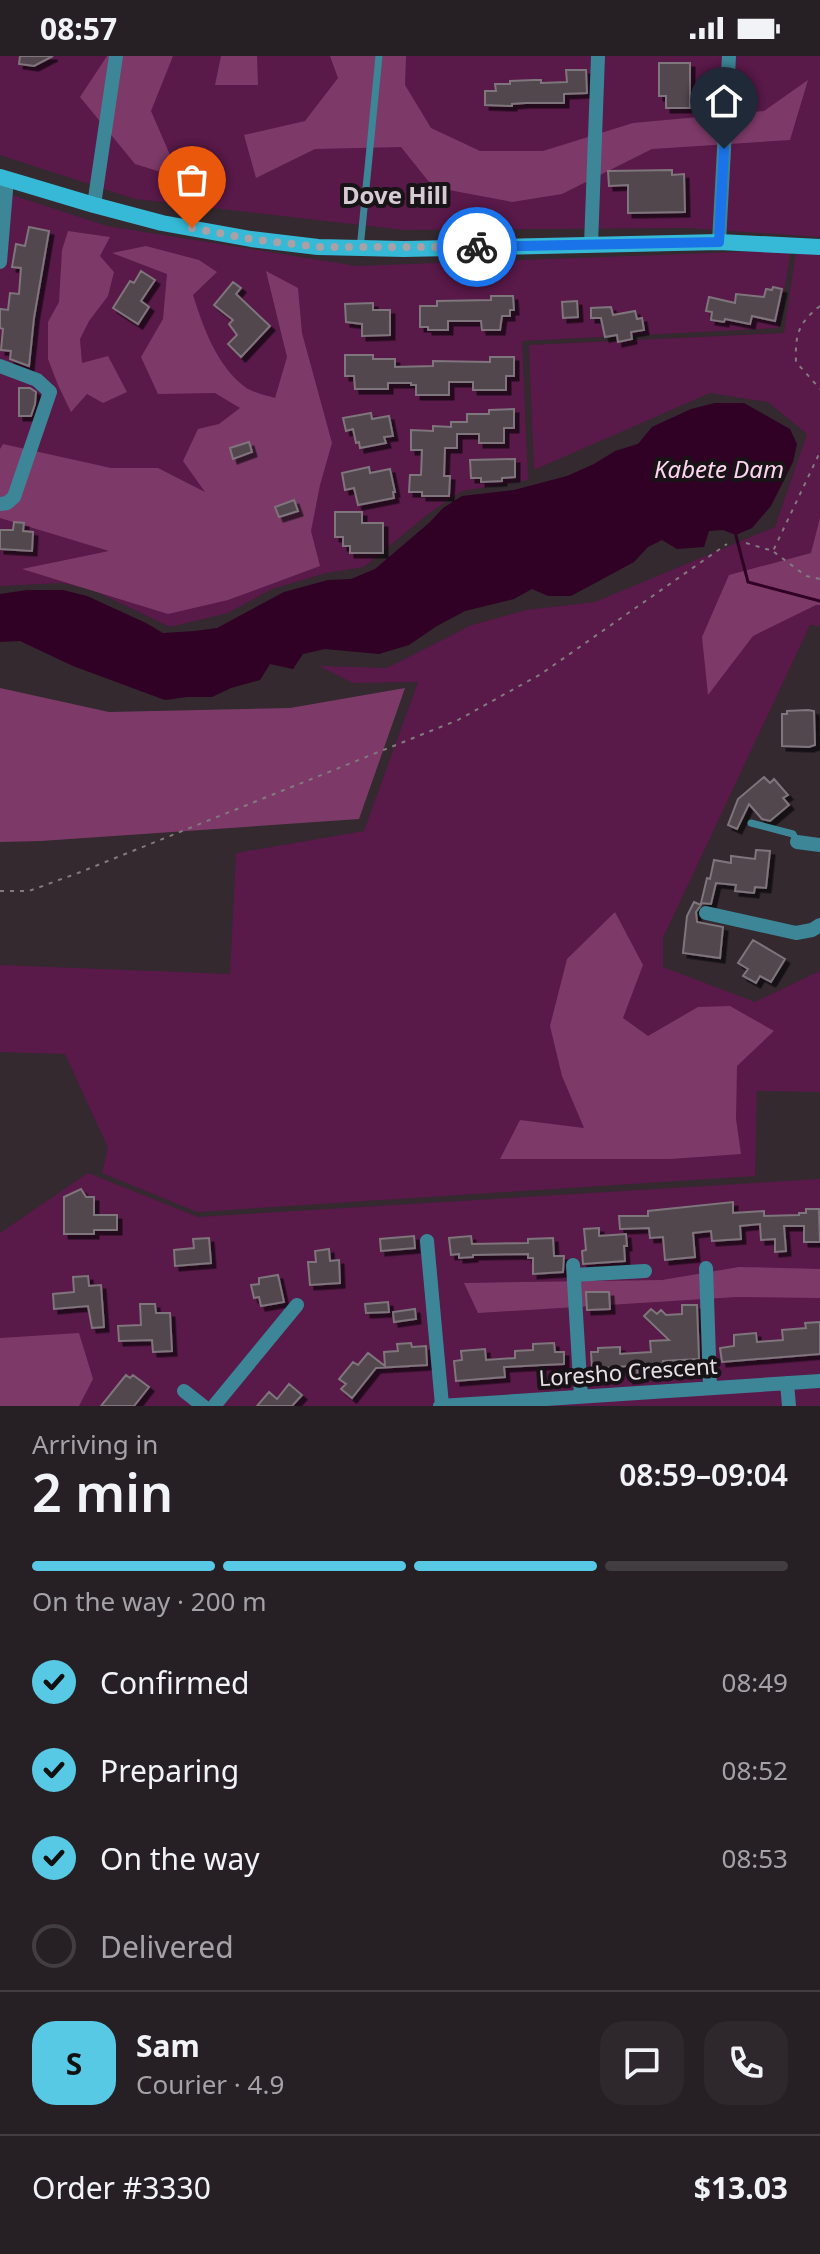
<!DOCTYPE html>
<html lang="en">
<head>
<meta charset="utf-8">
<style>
  body { margin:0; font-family:"Noto Sans",sans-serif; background:#2e272b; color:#f1f3f6; height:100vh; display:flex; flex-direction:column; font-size:30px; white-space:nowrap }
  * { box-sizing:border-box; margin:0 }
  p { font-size:26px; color:#a4a2a6 }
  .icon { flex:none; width:44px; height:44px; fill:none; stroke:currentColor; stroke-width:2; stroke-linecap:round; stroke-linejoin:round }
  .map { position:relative; height:1350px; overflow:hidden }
  .details { display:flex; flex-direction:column; background:#261f23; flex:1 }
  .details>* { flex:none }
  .pin { position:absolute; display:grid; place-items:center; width:68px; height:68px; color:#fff; margin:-82px -34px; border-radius:50% 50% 50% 0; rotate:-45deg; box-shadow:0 0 8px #0007 }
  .pin .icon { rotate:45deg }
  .courier { position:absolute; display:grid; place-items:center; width:80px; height:80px; margin:-40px; border:6px solid #1a73e8; border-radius:50%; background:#fff; color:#222; box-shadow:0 2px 10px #0007 }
  .head em { font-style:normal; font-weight:600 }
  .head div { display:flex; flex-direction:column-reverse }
  .head { display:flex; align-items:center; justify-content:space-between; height:136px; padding:0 32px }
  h1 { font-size:52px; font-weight:600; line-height:60px }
  .bar { display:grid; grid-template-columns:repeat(4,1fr); gap:12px 8px; align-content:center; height:96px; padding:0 32px }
  .bar i { height:10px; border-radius:6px; background:#423d41 }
  .bar .current { background:#58c9e4 }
  .bar p { grid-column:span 4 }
  .line { display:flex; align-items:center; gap:20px; padding:0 32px; border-top:2px solid #423d41 }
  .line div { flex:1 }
  .round { display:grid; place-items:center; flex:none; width:84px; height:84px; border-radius:24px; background:#2e272b }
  ol { padding:0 32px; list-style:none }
  li { display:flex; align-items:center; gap:24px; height:88px }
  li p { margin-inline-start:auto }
  li .icon { padding:8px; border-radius:50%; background:#58c9e4; color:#111; stroke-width:4 }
  li:last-child { color:#a4a2a6 }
  li i { width:44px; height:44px; border:4px solid #423d41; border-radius:50% }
  .status { display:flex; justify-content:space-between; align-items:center; height:56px; padding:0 40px; background:#261f23; direction:ltr }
  .status svg { height:22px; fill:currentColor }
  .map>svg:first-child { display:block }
  .green { fill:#591949 }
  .forest { fill:#7d3a69 }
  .water { fill:#310125 }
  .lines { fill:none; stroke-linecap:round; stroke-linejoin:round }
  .stream { stroke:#310125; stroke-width:3 }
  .building { fill:#51474d; stroke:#7f747b; stroke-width:2; filter:url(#shadow) }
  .path { stroke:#827a7f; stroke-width:2; stroke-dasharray:4 6; stroke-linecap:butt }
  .lane { stroke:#3d8698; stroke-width:7 }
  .street { stroke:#3d8698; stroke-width:14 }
  .secondary { stroke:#35b9d6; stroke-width:16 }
  .done { stroke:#a8a1a5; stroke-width:8; stroke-dasharray:0 14.4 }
  .route { stroke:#1a73e8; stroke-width:10 }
  .labels { text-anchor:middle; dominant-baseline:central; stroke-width:8; stroke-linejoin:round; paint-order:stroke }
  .street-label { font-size:22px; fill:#e7e1e5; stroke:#181316 }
  .neighbourhood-label { font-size:24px; font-weight:bold; fill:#d7cbd3; stroke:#181316 }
  .water-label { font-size:24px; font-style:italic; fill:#fed5f0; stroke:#181316 }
</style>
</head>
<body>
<div class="status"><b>08:57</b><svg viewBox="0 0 49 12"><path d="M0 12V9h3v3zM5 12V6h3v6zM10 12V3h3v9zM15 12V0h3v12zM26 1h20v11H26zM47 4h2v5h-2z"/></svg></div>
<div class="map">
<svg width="820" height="1350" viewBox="0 0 820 1350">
  <defs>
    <filter id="shadow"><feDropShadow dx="4.5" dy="4.5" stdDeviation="0" flood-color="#0009"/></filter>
  </defs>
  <rect width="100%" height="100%" fill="#33292f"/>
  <path class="green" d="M0 0H820V181L688 172 404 174 135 143 0 99Z
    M0 135 107 170 357 210 791 194 778 272 522 285 528 424 462 435 428 458 364 511 326 517 272 533 228 557 170 571 93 534 62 527 0 530Z
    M797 189 820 195V570L810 569 663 882V911L755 946 820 915V1036L757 1035 755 1120 197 1156 102 1117 108 1092 65 998 0 996V909L230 918 236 797 364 775 418 626 353 627 319 610 387 612 472 569 526 554 595 546 775 471 807 378 768 346 710 337 534 414 529 289 784 277Z
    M88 1117 198 1161 820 1123V1350H0V1177Z"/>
  <path class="forest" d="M107 0H173L151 55 180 122 135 108 80 41Z
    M221 0H257L258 29H215Z
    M330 0H406L405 29 431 72 480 95H543L633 67 764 55 808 24 790 84 652 93 562 138 512 146 433 131 401 91 315 93 256 122 244 79 305 65 338 22Z
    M68 175 110 181 100 200 114 216 108 240 89 265 80 283 82 307 108 300 127 336 103 347 87 338 71 356 58 329 48 303V266L59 246 62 194Z
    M146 190 199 204 217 216 193 239C203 271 217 310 245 331 253 337 266 339 275 342L287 301 266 215 298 232 302 277 332 387 320 429 311 475 320 510 228 544 168 558 22 513 109 495 0 462V393L3 388 111 412H158L205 436 183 405 198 373 219 368 240 352 215 337 158 338 141 301 163 263 167 218 112 197Z
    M820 462V549H816L753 580 708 639 702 581 729 519 811 497Z
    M0 632 109 656 290 652 405 632 359 763 41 785 0 786Z
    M615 856 643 909 623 962 648 980 698 951 730 950 774 975 737 1010 736 1063 741 1098 671 1103H500L520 1064 584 1072 562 1020 550 970 567 903Z
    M739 1211 820 1213V1242L736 1241 478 1257 464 1227 662 1224Z
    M79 1277 93 1323 79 1350H0V1282Z"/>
  <path class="water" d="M715 347H744L790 373 797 388 793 406 771 450 752 472 736 479 723 474 709 475 704 491 677 493 662 484 648 491 634 506 571 540H548L532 533 514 543 465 555 437 570 409 589 379 598 325 593 303 598 293 613 270 608 260 624 231 632 212 641H187L165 644 73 610 20 585 0 586V538L27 534H63L87 540 146 567 163 577 195 575 217 572 284 536 328 524 351 523 375 513 429 467 443 452 462 440 514 434 567 420 594 408 615 395 638 388 652 371 691 353Z"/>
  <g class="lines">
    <path class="stream" d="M736 480 748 526 820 545"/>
  </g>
  <path class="building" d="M20 0H53L34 10 19 8Z
    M659 7H690V52H666V40H659Z
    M566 14H586L587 37 564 38V47H525L512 48V50L485 49V35H496L495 28H510V25L534 24H541V27L567 26Z
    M672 114V119L684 118 685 156 628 157V129L609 130 608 115Z
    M29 171 49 175 34 262 29 310 10 303 11 295 1 294 3 273 0 272V253L8 254 10 237 19 238 21 212 12 211 16 188 25 190Z
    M141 215 155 224 141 245 149 251 138 268 113 252 130 225 134 227Z
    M233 226 241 232 236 238 270 270 241 301 228 288 237 279 229 268 233 264 214 249Z
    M773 231 782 233 775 265 752 260 750 268 725 263 724 266 711 264 712 256 706 255 709 241 735 247 736 238 764 241 766 233 772 234Z
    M491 240H513L514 254H510V260H502L500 274H482L481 265H448V274H428V271H420V250H437V245L491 244Z
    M577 245 578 261 563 262 562 246Z
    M373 247V254H390V279L362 280V268L346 266 345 248Z
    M611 251 613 259 635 255 637 263 642 262 644 274 631 276 632 283 618 286 617 279 605 281 601 262H591V252Z
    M345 299H373V303H395V311L433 310V305L490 306V301H514V320H506V334H473V326H449V339H416V329H411V327H388V333H355L354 320H345Z
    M19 332H30L36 336 35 348 31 360H19Z
    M514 353V372H504V387H479V378H457V392H445L444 420H450L449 440H422V436H409L410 419H421L422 394H411V374L433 375V370L451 371V366H467V358H489V354Z
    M371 357 372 363 389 360 393 380 384 381 386 387 360 392 359 386 356 387 353 373 346 375 343 362Z
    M249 386 252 396 233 403 230 392Z
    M515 403V421L502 422V425L481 426V422H471L470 404Z
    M369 411 370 417 390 413 395 436H393L394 442 358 449 354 432 345 434 342 417Z
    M294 444 298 455 279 461 275 451Z
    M335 456H362V467H383V497H350V490H343V481H335Z
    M14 466 24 467 23 475 33 476 32 495 0 493V474H13Z
    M808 654 814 655 815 689 809 691 782 690V658H787V655Z
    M764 721 770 727 774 723 788 739 783 742 789 749 770 765 762 763 749 748 737 773 728 769 738 743Z
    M756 794 770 795 766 832 755 831 754 837 735 835 736 829 716 827 711 848 701 847 707 822 710 823 714 804 731 807V800L755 803Z
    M694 846 701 849 696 856 697 866 723 871 720 902 683 897 687 860Z
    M753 884 785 903 771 926 760 920 756 927 743 920 748 913 738 907Z
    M81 1133 86 1141H94V1159H117V1174H94V1178H64V1141Z
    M733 1146V1157L764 1155V1160L799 1159V1157H806V1153H819L820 1186H804V1170H784L786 1195 775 1196V1183L761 1184 760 1168 740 1170 741 1183 712 1185 711 1175 693 1177 695 1201 665 1204 663 1181 650 1182 649 1172 620 1173 619 1160H648V1155Z
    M599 1172V1180L626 1178 627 1190H624L625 1205 583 1208 582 1195 586 1194 584 1173Z
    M414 1180 415 1192 381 1195 380 1183Z
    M471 1180 472 1188 528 1187V1183L553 1182 554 1200H564L563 1216 533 1218V1202H528V1198L473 1199V1201L459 1202V1198L451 1199 449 1182Z
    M209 1182 211 1207 175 1210 174 1194 194 1192 193 1183Z
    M329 1193 330 1205 339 1204 340 1227 310 1229 308 1206H316L315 1195Z
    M278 1219 284 1246 261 1250 259 1241 254 1242 251 1229 259 1228V1222Z
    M88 1220 89 1230 101 1229 104 1271 92 1272 88 1250 54 1253 53 1238 74 1236 73 1221Z
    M586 1236H609L610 1253 587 1254Z
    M388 1246 389 1256 366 1257 365 1248Z
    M140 1248H155L156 1257H170L172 1295 153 1296 152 1284 119 1285 118 1270 141 1269Z
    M682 1249H697L699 1303 663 1305V1308L637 1310 638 1322 629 1323 628 1310 592 1313 591 1296H598V1292L620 1291V1298L651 1296 650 1285 669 1284 644 1260 651 1253 657 1258 661 1254 666 1259 682 1258Z
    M415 1253 416 1263 394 1266 393 1256Z
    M820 1266V1298L722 1306 720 1292 734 1290V1279L756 1277 757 1286 783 1284 782 1274 806 1272 805 1267Z
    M411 1287 412 1291 426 1290 427 1309 376 1312 352 1342 341 1333 346 1328 339 1323 353 1306 358 1309 368 1297 385 1310 384 1296 398 1295 397 1288Z
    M554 1287 555 1296H564V1308L504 1311 505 1321 456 1325 454 1305 462 1304 461 1295 485 1293 486 1304 515 1302V1295L533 1294V1288Z
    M126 1319 130 1322 133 1319 149 1331 134 1350H101Z
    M289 1328 302 1339 292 1350H257L269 1336 277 1343Z"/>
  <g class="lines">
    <path class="path" d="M820 250C798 267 795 279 796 306L820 333
      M746 487 773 495 820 396
      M774 496 806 520 820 523
      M0 835H29L78 817 458 664 541 618 727 488"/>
    <path class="lane" d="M360 193 379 0
      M751 767 793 778 797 786"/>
    <path class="street" d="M94 149 116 0
      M719 186 729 0
      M591 189 598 0
      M0 206 7 123
      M0 310 37 324 50 336 14 441 7 447 0 448
      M797 786 820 789
      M706 857 796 877 812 874 820 869
      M427 1185 442 1349
      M573 1209 581 1340
      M706 1212 710 1331
      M574 1219 645 1215
      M787 1327 789 1350
      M184 1335 203 1350
      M214 1350 297 1249
      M440 1350 820 1325"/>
    <path class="secondary" d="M0 121 94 149 162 167 251 183 318 191 404 193 719 186 820 191"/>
  </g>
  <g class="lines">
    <path class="done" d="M192 172 251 183 318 191H477"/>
    <path class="route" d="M477 191 719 186 724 93"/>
  </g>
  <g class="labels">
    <g class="street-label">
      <text transform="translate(628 1315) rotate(-4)">Loresho Crescent</text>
    </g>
    <g class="neighbourhood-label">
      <text x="395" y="138">Dove Hill</text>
    </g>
    <g class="water-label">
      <text x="719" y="412">Kabete Dam</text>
    </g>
  </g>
</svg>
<div class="pin" style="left:192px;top:172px;background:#ea580c"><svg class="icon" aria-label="bag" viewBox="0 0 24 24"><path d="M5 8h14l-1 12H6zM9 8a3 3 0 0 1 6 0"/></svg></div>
<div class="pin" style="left:724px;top:93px;background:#1f2937"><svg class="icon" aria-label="home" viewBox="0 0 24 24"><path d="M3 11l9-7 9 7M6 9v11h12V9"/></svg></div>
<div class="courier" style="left:477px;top:191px"><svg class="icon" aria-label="bike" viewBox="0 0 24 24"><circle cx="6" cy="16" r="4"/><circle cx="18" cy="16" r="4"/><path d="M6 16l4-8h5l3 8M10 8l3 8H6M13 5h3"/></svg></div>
</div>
<section class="details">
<div class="head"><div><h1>2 min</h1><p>Arriving in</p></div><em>08:59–09:04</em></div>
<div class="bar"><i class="current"></i><i class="current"></i><i class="current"></i><i></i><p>On the way · 200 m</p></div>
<ol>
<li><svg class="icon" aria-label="check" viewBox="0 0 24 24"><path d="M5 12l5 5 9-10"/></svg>Confirmed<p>08:49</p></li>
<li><svg class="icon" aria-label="check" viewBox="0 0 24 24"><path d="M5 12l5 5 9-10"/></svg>Preparing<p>08:52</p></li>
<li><svg class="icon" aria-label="check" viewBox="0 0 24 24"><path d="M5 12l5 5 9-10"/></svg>On the way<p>08:53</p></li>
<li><i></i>Delivered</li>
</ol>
<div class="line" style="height:144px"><b class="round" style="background:#58c9e4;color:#111">S</b><div><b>Sam</b><p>Courier · 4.9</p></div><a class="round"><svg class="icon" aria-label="chat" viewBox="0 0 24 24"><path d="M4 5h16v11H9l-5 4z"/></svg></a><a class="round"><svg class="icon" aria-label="phone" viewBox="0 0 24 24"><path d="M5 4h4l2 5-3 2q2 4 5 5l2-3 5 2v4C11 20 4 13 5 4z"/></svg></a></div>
<div class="line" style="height:104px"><div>Order #3330</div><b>$13.03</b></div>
</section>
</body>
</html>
